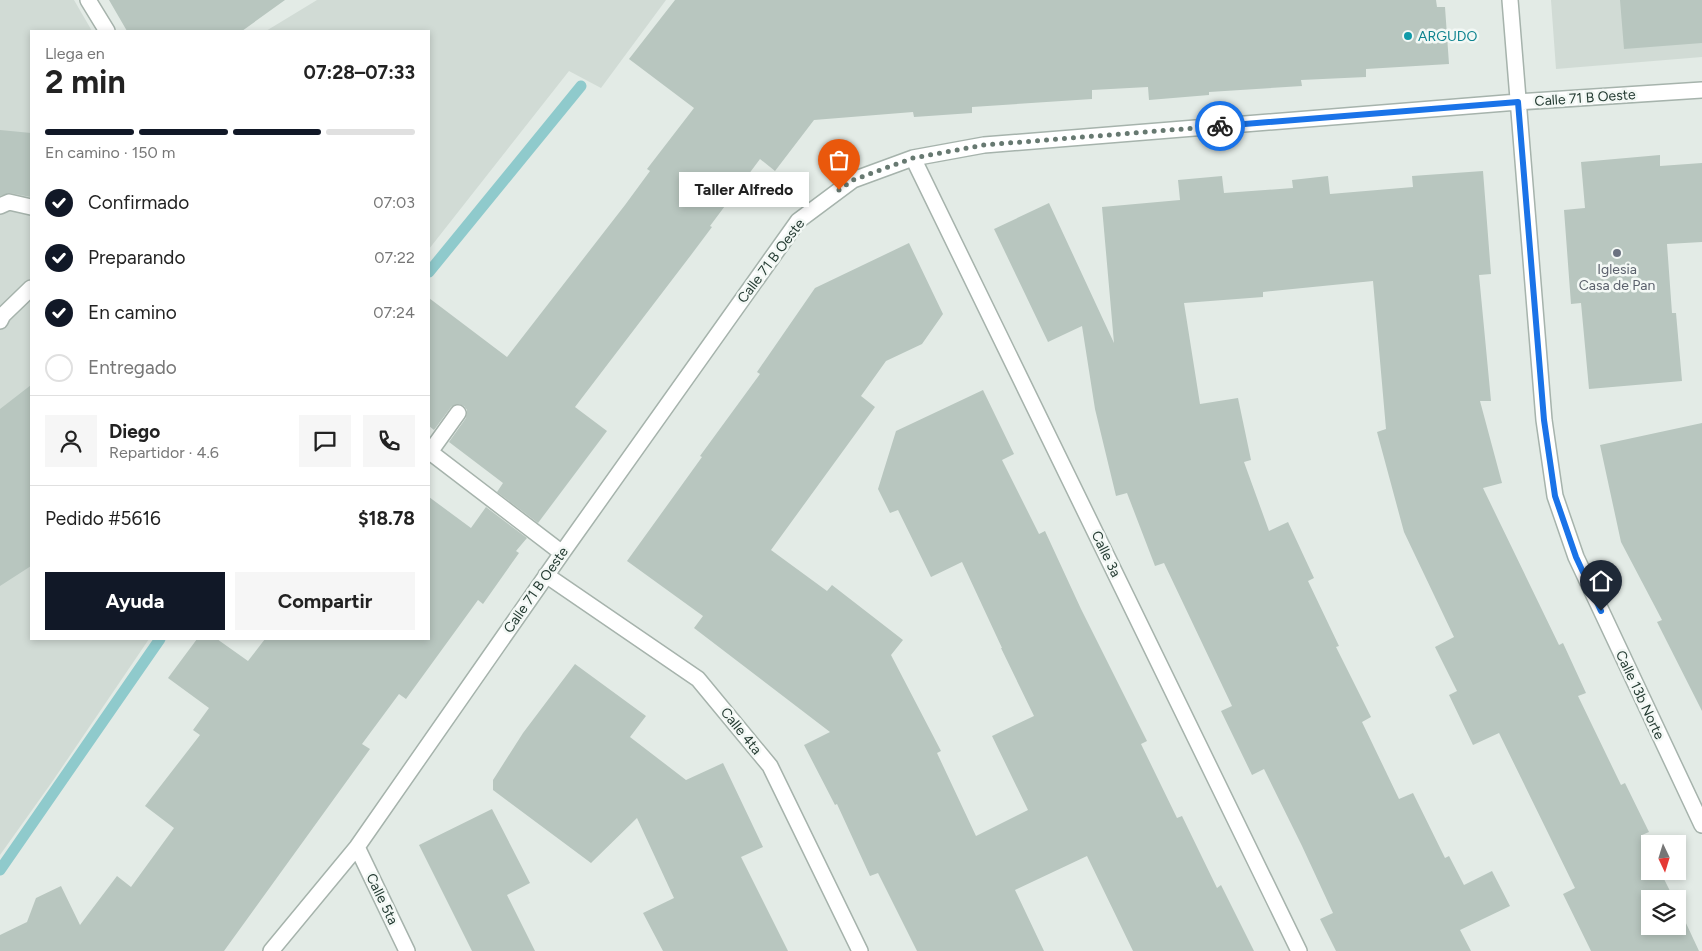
<!DOCTYPE html>
<html lang="es">
<head>
<meta charset="utf-8">
<style>
  body { margin:0; font-family:Figtree,sans-serif; background:#f6f6f6; color:#222; height:100vh; display:flex; flex-direction:column; font-size:19px; white-space:nowrap }
  * { box-sizing:border-box; margin:0 }
  p { font-size:16px; color:#767676 }
  .icon { flex:none; width:28px; height:28px; fill:none; stroke:currentColor; stroke-width:2; stroke-linecap:round; stroke-linejoin:round }
  .map { position:relative; flex:1; overflow:hidden }
  .drawer { position:absolute; left:30px; top:30px; width:400px; height:610px; display:flex; flex-direction:column; background:#fff; border-radius:0px; box-shadow:0 2px 8px #0003 }
  .drawer>* { flex:none }
  .needle { width:32px; rotate:176deg }
  .tools { position:absolute; left:1641px; top:835px; display:grid; gap:10px }
  .tools a { display:grid; place-items:center; width:45px; height:45px; border-radius:0px; background:#fff; box-shadow:0 2px 8px #0003; font-size:25px }
  .pin { position:absolute; display:grid; place-items:center; width:42px; height:42px; color:#fff; margin:-51px -21px; border-radius:50% 50% 50% 0; rotate:-45deg; box-shadow:0 0 5px #0007 }
  .pin .icon { rotate:45deg }
  .courier { position:absolute; display:grid; place-items:center; width:50px; height:50px; margin:-25px; border:4px solid #1a73e8; border-radius:50%; background:#fff; color:#222; box-shadow:0 1px 6px #0007 }
  .bubble { position:absolute; height:35px; border-radius:0px; background:#fff; box-shadow:0 2px 8px #0003; font-size:16px; font-weight:700; line-height:35px; text-align:center }
  .head em { font-style:normal; font-weight:700 }
  .head div { display:flex; flex-direction:column-reverse }
  .head { display:flex; align-items:center; justify-content:space-between; height:85px; padding:0 15px }
  h1 { font-size:32px; font-weight:700; line-height:38px }
  .bar { display:grid; grid-template-columns:repeat(4,1fr); gap:8px 5px; align-content:center; height:60px; padding:0 15px }
  .bar i { height:6px; border-radius:4px; background:#e0e0e0 }
  .bar .on { background:#111827 }
  .bar p { grid-column:span 4 }
  .line { display:flex; align-items:center; gap:12px; padding:0 15px; border-top:1px solid #e0e0e0 }
  .line div { flex:1 }
  .round { display:grid; place-items:center; flex:none; width:52px; height:52px; border-radius:0px; background:#f6f6f6 }
  ol { padding:0 15px; list-style:none }
  li { display:flex; align-items:center; gap:15px; height:55px }
  li p { margin-inline-start:auto }
  li .icon { padding:5px; border-radius:50%; background:#111827; color:#fff; stroke-width:4 }
  li:last-child { color:#767676 }
  li i { width:28px; height:28px; border:2px solid #e0e0e0; border-radius:50% }
  .action { display:flex; gap:10px; margin-top:auto; padding:10px 15px }
  .action a { flex:1; height:58px; border-radius:0px; background:#111827; color:#fff; font-size:20px; font-weight:700; line-height:58px; text-align:center }
  .action a+a { background:#f6f6f6; color:#222 }
  .map>svg:first-child { display:block }
  .built { fill:#d1dbd5 }
  .lines { fill:none; stroke-linecap:round; stroke-linejoin:round }
  .stream { stroke:#8fcacc; stroke-width:11 }
  .building { fill:#b8c6bf }
  .service-casing { stroke:#a6b3ac; stroke-width:18 }
  .minor-casing { stroke:#a6b3ac; stroke-width:18 }
  .service { stroke:#fff; stroke-width:15 }
  .minor { stroke:#fff; stroke-width:15 }
  .done { stroke:#677971; stroke-width:5; stroke-dasharray:0 9 }
  .route { stroke:#1a73e8; stroke-width:6 }
  .culture-dot { fill:#0f9aa8; stroke:#f3f8f5; stroke-width:2 }
  .worship-dot { fill:#6b7280; stroke:#f3f8f5; stroke-width:2 }
  .labels { text-anchor:middle; dominant-baseline:central; stroke-width:5; stroke-linejoin:round; paint-order:stroke }
  .culture-label { font-size:14px; fill:#0d838f; stroke:#f3f8f5; text-anchor:start }
  .street-label { font-size:14px; fill:#243b32; stroke:#f3f8f5 }
  .worship-label { font-size:14px; fill:#5b616d; stroke:#f3f8f5 }
</style>
</head>
<body>
<div class="map">
<svg width="1702" height="951" viewBox="0 0 1702 951">
  <rect width="100%" height="100%" fill="#e3ebe6"/>
  <path class="built" d="M0 0H74L92 31H31V639H149L52 782 0 855Z
    M317 0H666L601 88 569 71 429 249V31H266Z
    M1551 0H1702V57L1556 69Z"/>
  <g class="lines">
    <path class="stream" d="M429 272 581 86
      M0 870 160 639"/>
  </g>
  <path class="building" d="M109 0H285L242 31H127Z
    M675 0H1436L1437 7H1445L1449 64 1366 69V77L1301 80 1302 86 1209 92V95L1149 100 1148 87 1092 90V99L972 107V113L914 117 913 112 814 120 775 171 760 159 710 226 712 227 691 255 575 407 607 431 538 523 497 492 503 483 449 442 466 418 467 410 464 406 458 404 451 407 434 430 429 426V298L507 357 625 205 650 171 647 169 694 108 629 59Z
    M1620 0H1702V43L1624 49Z
    M0 130 31 133V197L10 193 0 196Z
    M1660 155V166L1702 163V242L1667 244 1672 313H1676L1682 381 1589 389 1581 303 1571 304 1564 210 1585 208 1581 162Z
    M1483 171 1491 274 1479 275 1491 401H1480L1502 483 1483 488 1559 645 1563 643 1586 693 1578 696 1621 785 1625 783 1649 832 1642 835 1650 850V871H1660L1674 899H1650V926H1678V906L1699 951H1591L1563 894 1575 888 1499 733 1473 745 1449 695 1457 691 1435 647 1454 637 1404 532 1377 432 1386 429 1373 281 1263 292V297L1184 303 1200 404 1238 398 1251 460 1244 462 1269 531 1288 522 1314 578 1308 581 1339 646 1336 647 1371 717 1362 722 1399 799 1413 793 1445 858 1449 856 1464 885 1492 871 1510 906 1460 930 1471 951H1336L1320 919 1333 913 1302 846 1264 769 1252 775 1221 711 1232 706 1164 563 1155 566 1127 493 1116 496 1095 409 1082 326 1048 342 994 229 1049 203 1114 343 1102 207 1180 200 1178 180 1222 176 1224 193 1293 188 1292 180 1328 176 1330 194 1413 187 1412 176Z
    M909 243 943 314 922 344 886 361 861 396 875 407 771 550 827 591 832 585 903 640 891 655 941 751 937 753 976 836 1028 810 992 736 1034 716 1001 648H1002L962 562 931 577 898 510 890 513 878 489 896 431 983 390 1014 454 1002 460 1039 534 1045 531 1081 609 1147 741 1141 744 1177 818 1182 816 1217 888 1221 885 1254 951H1133L1087 856 1015 890 1044 951H917L878 873 870 876 837 804 835 805 804 745 830 732 694 628 703 616 627 561 702 457 700 456 760 374 757 372 815 288Z
    M31 385V566L0 586V409Z
    M1702 423V711L1657 622 1662 620 1621 542 1600 445Z
    M429 497 471 528 486 507 527 538 516 551 519 553 483 604 478 600 406 699 399 694 362 744 370 749 224 951H0V935L27 922 36 898 61 886 80 925 117 876 131 887 174 828 145 806 200 735 193 730 209 708 168 678 197 639H217L248 661 265 639H429Z
    M575 664 646 716 630 737 686 780 723 763 763 847 741 857 788 951H663L643 913 674 898 637 818 591 863 493 790V780L523 733Z
    M492 809 530 883 507 895 535 951H472L419 845Z"/>
  <g class="lines">
    <g class="service-casing">
      <path id="service" d="M88 0 107 31
        M0 206 9 202 31 207
        M0 321 3 315 31 288"/>
    </g>
    <g class="minor-casing">
      <path id="minor" d="M1510 0 1544 420 1555 496 1576 557 1702 825
        M913 158 1299 951
        M458 413 430 452 562 553
        M546 575 698 679 770 766 860 951
        M357 847 407 951
        M271 951 357 847 562 553 798 221 853 180 913 158 984 145 1518 102 1702 90"/>
    </g>
    <use href="#service" class="service"/>
    <use href="#minor" class="minor"/>
  </g>
  <g class="lines">
    <path class="done" d="M839 190 853 180 913 158 984 145 1220 126"/>
    <path class="route" d="M1220 126 1518 102 1544 420 1555 496 1576 557 1601 611"/>
  </g>
  <circle class="culture-dot" cx="1408" cy="36" r="5"/>
  <circle class="worship-dot" cx="1617" cy="253" r="5"/>
  <g class="labels">
    <g class="culture-label">
      <text x="1418" y="36">ARGUDO</text>
    </g>
    <g class="street-label">
      <text transform="translate(1585 98) rotate(-4)">Calle 71 B Oeste</text>
      <text transform="translate(771 261) rotate(-53)">Calle 71 B Oeste</text>
      <text transform="translate(1106 554) rotate(64)">Calle 3a</text>
      <text transform="translate(536 590) rotate(-55)">Calle 71 B Oeste</text>
      <text transform="translate(1640 695) rotate(65)">Calle 13b Norte</text>
      <text transform="translate(741 731) rotate(51)">Calle 4ta</text>
      <text transform="translate(382 899) rotate(64)">Calle 5ta</text>
    </g>
    <g class="worship-label">
      <text x="1617" y="269">Iglesia<tspan x="1617" dy="16">Casa de Pan</tspan></text>
    </g>
  </g>
</svg>
<div class="tools">
<a><svg class="needle" viewBox="-14 -14 28 28"><path d="M0-13l5 13h-10z" fill="#e53935"/><path d="M0 13l5-13h-10z" fill="#767676"/></svg></a>
<a><svg class="icon" aria-label="layers" viewBox="0 0 24 24"><path d="M12 4l9 5-9 5-9-5zM3 14l9 5 9-5"/></svg></a>
</div>
<div class="pin" style="left:839px;top:190px;background:#ea580c"><svg class="icon" aria-label="bag" viewBox="0 0 24 24"><path d="M5 8h14l-1 12H6zM9 8a3 3 0 0 1 6 0"/></svg></div>
<div class="pin" style="left:1601px;top:611px;background:#1f2937"><svg class="icon" aria-label="home" viewBox="0 0 24 24"><path d="M3 11l9-7 9 7M6 9v11h12V9"/></svg></div>
<div class="courier" style="left:1220px;top:126px"><svg class="icon" aria-label="bike" viewBox="0 0 24 24"><circle cx="6" cy="16" r="4"/><circle cx="18" cy="16" r="4"/><path d="M6 16l4-8h5l3 8M10 8l3 8H6M13 5h3"/></svg></div>
<div class="bubble" style="left:679px;top:172px;width:130px">Taller Alfredo</div>
<section class="drawer">
<div class="head"><div><h1>2 min</h1><p>Llega en</p></div><em>07:28–07:33</em></div>
<div class="bar"><i class="on"></i><i class="on"></i><i class="on"></i><i></i><p>En camino · 150 m</p></div>
<ol>
<li><svg class="icon" aria-label="check" viewBox="0 0 24 24"><path d="M5 12l5 5 9-10"/></svg>Confirmado<p>07:03</p></li>
<li><svg class="icon" aria-label="check" viewBox="0 0 24 24"><path d="M5 12l5 5 9-10"/></svg>Preparando<p>07:22</p></li>
<li><svg class="icon" aria-label="check" viewBox="0 0 24 24"><path d="M5 12l5 5 9-10"/></svg>En camino<p>07:24</p></li>
<li><i></i>Entregado</li>
</ol>
<div class="line" style="height:90px"><a class="round"><svg class="icon" aria-label="person" viewBox="0 0 24 24"><circle cx="12" cy="8" r="4"/><path d="M4 21q1-7 8-7t8 7"/></svg></a><div><b>Diego</b><p>Repartidor · 4.6</p></div><a class="round"><svg class="icon" aria-label="chat" viewBox="0 0 24 24"><path d="M4 5h16v11H9l-5 4z"/></svg></a><a class="round"><svg class="icon" aria-label="phone" viewBox="0 0 24 24"><path d="M5 4h4l2 5-3 2q2 4 5 5l2-3 5 2v4C11 20 4 13 5 4z"/></svg></a></div>
<div class="line" style="height:65px"><div>Pedido #5616</div><b>$18.78</b></div>
<div class="action"><a>Ayuda</a><a>Compartir</a></div>
</section>
</div>
</body>
</html>
